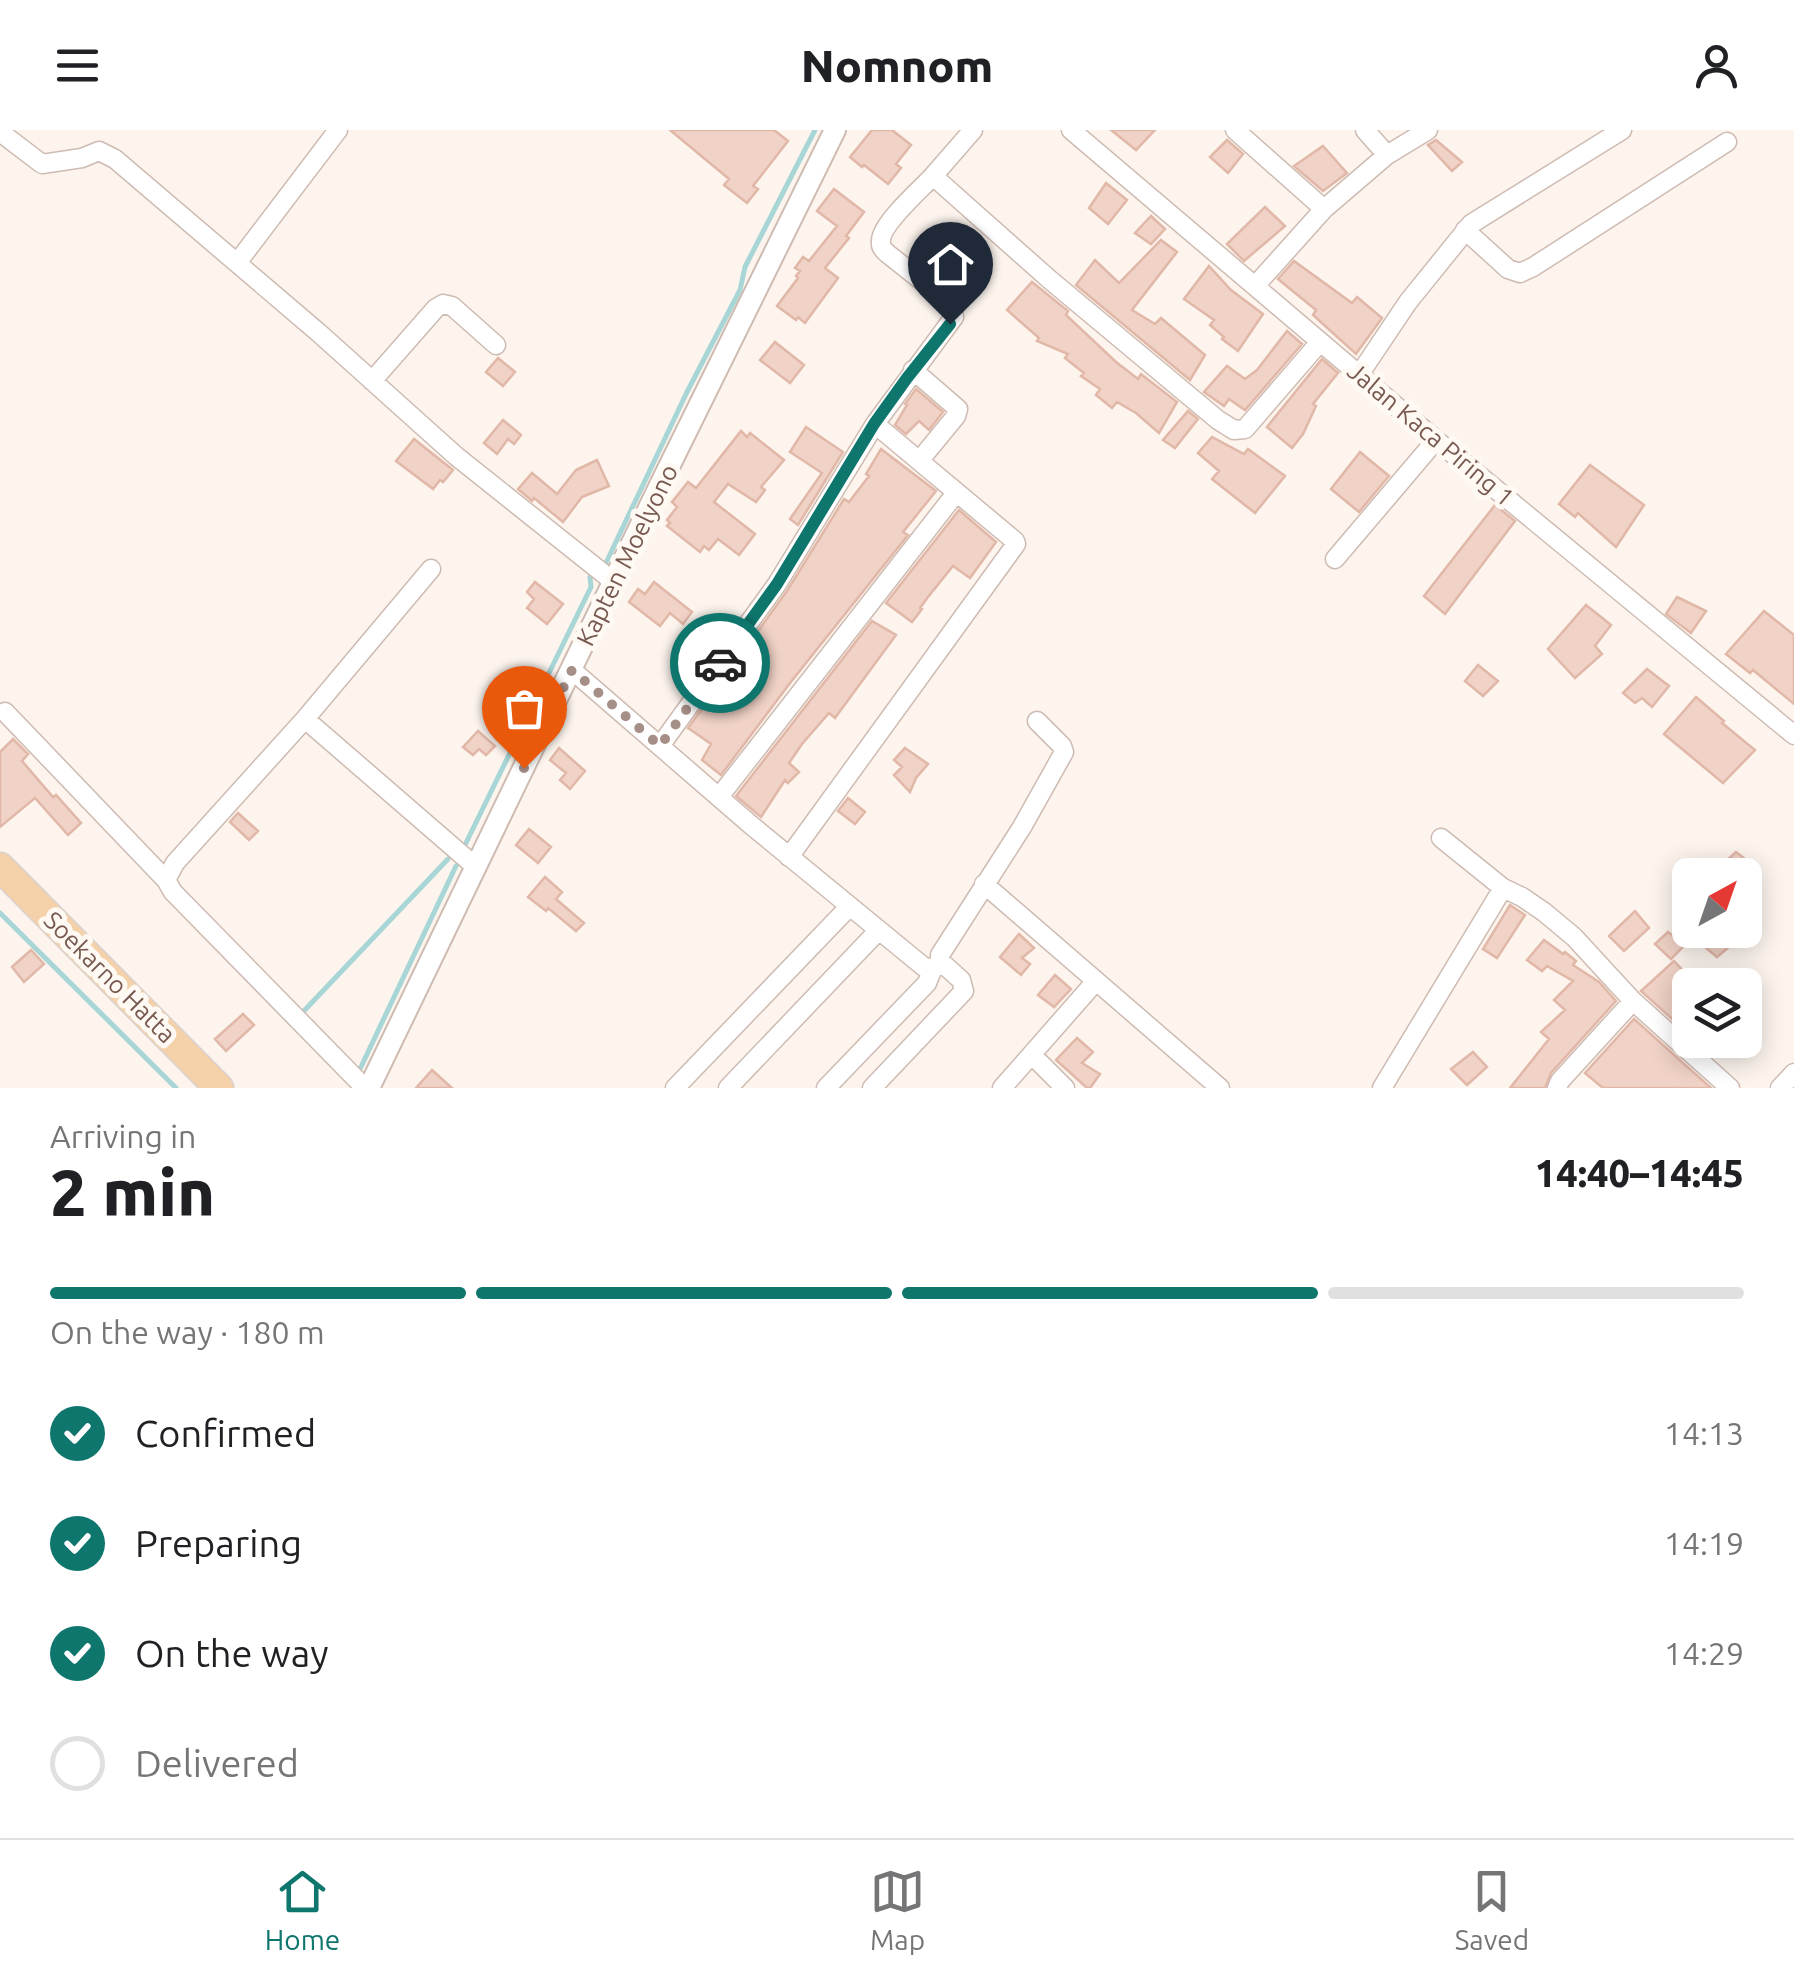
<!DOCTYPE html>
<html lang="en">
<head>
<meta charset="utf-8">
<style>
  body { margin:0; font-family:Ubuntu,sans-serif; background:#f2f2f2; color:#202124; height:100vh; display:flex; flex-direction:column; font-size:38px; white-space:nowrap }
  * { box-sizing:border-box; margin:0 }
  p { font-size:32px; color:#757577 }
  .icon { flex:none; width:55px; height:55px; fill:none; stroke:currentColor; stroke-width:2; stroke-linecap:round; stroke-linejoin:round }
  .map { position:relative; height:958px; overflow:hidden }
  .drawer { display:flex; flex-direction:column; background:#fff; flex:1 }
  .drawer>* { flex:none }
  .needle { width:65px; rotate:40deg }
  .buttons { position:absolute; left:1672px; top:728px; display:grid; gap:20px }
  .buttons a { display:grid; place-items:center; width:90px; height:90px; border-radius:15px; background:#fff; box-shadow:0 5px 25px #0003; font-size:50px }
  .pin { position:absolute; display:grid; place-items:center; width:85px; height:85px; color:#fff; margin:-102px -42px; border-radius:50% 50% 50% 0; rotate:-45deg; box-shadow:0 0 10px #0007 }
  .pin .icon { rotate:45deg }
  .courier { position:absolute; display:grid; place-items:center; width:100px; height:100px; margin:-50px; border:8px solid #0f766e; border-radius:50%; background:#fff; color:#222; box-shadow:0 2px 12px #0007 }
  .overview em { font-style:normal; font-weight:800 }
  .overview div { display:flex; flex-direction:column-reverse }
  .overview { display:flex; align-items:center; justify-content:space-between; height:170px; padding:0 50px }
  h1 { font-size:65px; font-weight:800; line-height:75px }
  .bar { display:grid; grid-template-columns:repeat(4,1fr); gap:15px 10px; align-content:center; height:120px; padding:0 50px }
  .bar i { height:12px; border-radius:8px; background:#e0e0e0 }
  .bar .active { background:#0f766e }
  .bar p { grid-column:span 4 }
  ol { padding:0 50px; list-style:none }
  li { display:flex; align-items:center; gap:30px; height:110px }
  li p { margin-inline-start:auto }
  li .icon { padding:10px; border-radius:50%; background:#0f766e; color:#fff; stroke-width:4 }
  li:last-child { color:#757577 }
  li i { width:55px; height:55px; border:5px solid #e0e0e0; border-radius:50% }
  header { display:flex; justify-content:space-between; align-items:center; height:130px; padding:0 50px; background:#fff; font-size:45px; font-weight:800 }
  .tab-bar { display:flex; justify-content:space-around; align-items:center; height:140px; border-top:2px solid #e0e0e0; background:#fff; font-size:28px; color:#757577 }
  .tab-bar a { display:grid; justify-items:center; gap:5px }
  .tab-bar .active { color:#0f766e }
  .map>svg:first-child { display:block }
  .lines { fill:none; stroke-linecap:round; stroke-linejoin:round }
  .stream { stroke:#a8d5d6; stroke-width:5 }
  .building { fill:#f0d2c6; stroke:#e1b7a7; stroke-width:2.5 }
  .minor-casing { stroke:#cebbb2; stroke-width:21 }
  .tertiary-casing { stroke:#cebbb2; stroke-width:24 }
  .primary-casing { stroke:#d9d1ce; stroke-width:31 }
  .minor { stroke:#fff; stroke-width:18 }
  .tertiary { stroke:#fff; stroke-width:20 }
  .primary { stroke:#f5d1aa; stroke-width:28 }
  .done { stroke:#a68f87; stroke-width:10; stroke-dasharray:0 18 }
  .route { stroke:#0f766e; stroke-width:12 }
  .labels { text-anchor:middle; dominant-baseline:central; stroke-width:10; stroke-linejoin:round; paint-order:stroke }
  .street-label { font-size:25px; fill:#775950; stroke:#fef9f3 }
</style>
</head>
<body>
<header><svg class="icon" aria-label="menu" viewBox="0 0 24 24"><path d="M4 6h16M4 12h16M4 18h16"/></svg>Nomnom<svg class="icon" aria-label="person" viewBox="0 0 24 24"><circle cx="12" cy="8" r="4"/><path d="M4 21q1-7 8-7t8 7"/></svg></header>
<div class="map">
<svg width="1794" height="958" viewBox="0 0 1794 958">
  <rect width="100%" height="100%" fill="#fcf4ed"/>
  <g class="lines">
    <path class="stream" d="M605 435 687 262 740 160 745 137 815 0
      M464 717 591 457 590 447
      M0 783 176 958
      M301 884 448 729
      M360 939 456 736"/>
  </g>
  <path class="building" d="M670 0H774L788 11 753 56 758 59 747 73 724 55 729 49Z
    M872 0H892L911 15 896 34 901 38 888 54 864 35 862 37 850 27Z
    M1111 0H1155L1136 20Z
    M1227 10 1243 24 1228 43 1210 27Z
    M1436 10 1462 32 1452 41 1428 15Z
    M1323 16 1347 43 1323 61 1294 36Z
    M1106 53 1127 70 1108 94 1089 78Z
    M834 59 864 82 846 106 849 108 825 138 838 148 805 193 798 187 796 190 777 176 798 148 796 146 800 141 795 138 803 127 809 131 837 96 817 81Z
    M1265 77 1285 96 1244 131 1227 114Z
    M1151 86 1165 99 1151 114 1135 103Z
    M1161 110 1177 122 1132 180 1155 194 1161 188 1205 225 1190 250 1076 155 1095 130 1119 153Z
    M1294 131 1352 173 1357 167 1382 188 1356 224 1313 185 1316 180 1278 149Z
    M1209 136 1231 160 1263 184 1238 221 1222 209 1224 207 1210 195 1214 190 1184 169Z
    M1032 152 1068 181 1066 185 1116 232 1138 249 1141 244 1177 272 1159 303 1136 283 1117 272 1112 278 1096 265 1100 259 1081 246 1084 243 1065 228 1068 224 1037 211 1039 208 1007 180Z
    M1287 201 1302 214 1245 280 1229 269 1224 276 1204 262 1227 236 1245 249 1257 240Z
    M775 212 804 235 790 253 760 230Z
    M498 228 515 242 503 256 486 242Z
    M1322 229 1338 243 1313 274 1316 276 1303 304 1292 318 1267 297Z
    M916 259 943 282 929 300 919 291 906 304 895 295 907 275 905 274Z
    M1188 281 1198 289 1175 318 1163 310Z
    M503 290 521 305 514 314 508 309 497 324 484 313Z
    M806 297 843 322 798 395 790 389 822 343 790 322Z
    M741 301 747 307 750 303 784 330 761 357 765 360 756 372 728 354 714 372 755 404 739 425 718 409 709 420 704 416 700 422 667 396 670 393 667 390 677 377 672 372 688 352 696 358Z
    M1212 307 1244 324 1248 319 1285 346 1255 383 1212 349 1219 341 1198 323Z
    M414 309 453 340 443 352 440 350 433 359 396 331Z
    M881 319 936 361 903 402 908 405 790 553 721 645 702 630 711 614 688 598 787 461 844 369 849 372 869 346 866 344Z
    M1360 322 1389 346 1359 382 1331 359Z
    M597 330 609 356 582 367 563 392 534 368 532 371 518 359 532 343 557 364 576 340Z
    M1590 335 1644 375 1616 417 1578 383 1575 387 1559 374Z
    M1495 375 1515 391 1445 484 1424 466Z
    M959 380 996 412 970 448 953 436 928 467 920 478 922 479 912 492 886 473Z
    M535 452 563 474 547 494 527 478 534 469 527 462Z
    M654 452 692 482 683 494 670 483 660 496 629 472 638 459 645 464Z
    M1677 467 1706 481 1691 503 1666 484Z
    M1586 475 1611 495 1595 516 1602 524 1575 548 1548 519Z
    M1764 481 1794 505V574L1753 540 1750 543 1726 524Z
    M872 491 896 505 835 588 829 583 802 614 789 633 799 642 788 653 785 650 761 687 736 666Z
    M1478 535 1498 551 1483 566 1465 551Z
    M1647 539 1669 556 1652 577 1642 568 1635 573 1623 563Z
    M1696 567 1724 591 1722 593 1755 620 1723 653 1664 604Z
    M478 601 495 616 486 625 479 619 473 625 463 617Z
    M13 609 28 624 22 631 53 667 56 665 81 693 68 705 35 668 0 697V622Z
    M559 618 585 641 570 659 560 650 566 643 550 630Z
    M905 618 928 634 916 648 910 662 894 645 902 637 894 630Z
    M848 668 865 682 855 694 838 681Z
    M238 683 258 701 249 710 230 692Z
    M529 699 551 717 538 733 516 715Z
    M1736 722 1755 737 1749 745H1711Z
    M545 747 562 762 556 769 584 793 576 801 548 778 546 781 528 767Z
    M1510 775 1525 785 1497 828 1483 819Z
    M1635 781 1649 798 1624 821 1609 806Z
    M1726 800 1736 811 1717 827 1705 817Z
    M1668 802 1685 815 1671 829 1655 814Z
    M1019 804 1034 818 1022 828 1030 834 1021 845 1000 827Z
    M1544 810 1563 824 1565 822 1576 831 1573 835 1599 852 1616 871 1551 943 1545 958H1510L1549 909 1541 902 1565 880 1554 870 1573 851 1547 836 1542 841 1527 830Z
    M31 820 44 834 24 852 12 837Z
    M1674 831 1690 848V888L1680 896 1641 861Z
    M1055 845 1071 859 1054 877 1038 865Z
    M243 884 254 895 226 921 215 909Z
    M1634 889 1711 958H1603L1585 943Z
    M1077 908 1093 922 1082 933 1100 944 1090 958H1087L1056 930Z
    M1473 922 1487 937 1467 955 1451 939Z
    M432 940 452 958H416Z"/>
  <g class="lines">
    <g class="minor-casing">
      <path id="minor" d="M973 0 933 46 1049 149 1218 290 1234 300 1245 299 1320 212
        M1071 0 1436 310 1794 605
        M1235 0 1324 79
        M1365 0 1387 25
        M0 2 42 34 82 28 99 21 115 29 319 203 456 326 614 452
        M1465 100 1508 139 1520 143 1533 137 1727 12
        M237 133 338 0
        M1255 156 1324 79 1387 25 1428 0
        M913 240 958 279 956 286 919 331
        M1359 245 1408 172 1471 94 1622 0
        M372 251 436 178 443 174 452 176 496 215
        M1335 429 1436 310
        M572 540 751 695 924 837 933 838 943 835
        M5 582 166 750
        M305 589 476 737
        M660 616 777 454 875 294 954 187 951 174 888 124C883 119 880 118 881 110 882 93 920 60 933 46
        M719 667 956 363
        M1441 708 1503 758 1522 767 1544 782 1574 807 1633 871 1730 958
        M789 727 1016 414 1015 411 875 294
        M984 754 1220 958
        M1032 925 1065 958
        M365 958 173 762 166 750 175 733 305 589 431 439
        M675 958 850 776
        M728 958 879 800
        M826 958 927 853 933 838
        M872 958 964 861 961 850 940 831V825L1022 697 1064 622 1062 616 1037 591
        M1002 958 1096 851
        M1382 958 1503 758
        M1557 958 1560 951 1633 871
        M1780 958 1794 943"/>
    </g>
    <g class="tertiary-casing">
      <path id="tertiary" d="M369 958 660 355 835 0"/>
    </g>
    <g class="primary-casing">
      <path id="primary" d="M0 737 219 958"/>
    </g>
    <use href="#minor" class="minor"/>
    <use href="#tertiary" class="tertiary"/>
    <use href="#primary" class="primary"/>
  </g>
  <g class="lines">
    <path class="done" d="M524 638 572 540 660 616 720 533"/>
    <path class="route" d="M720 533 777 454 874 294 907 248 950 194"/>
  </g>
  <g class="labels">
    <g class="street-label">
      <text transform="translate(1431 304) rotate(40)">Jalan Kaca Piring 1</text>
      <text transform="translate(627 425) rotate(-64)">Kapten Moelyono</text>
      <text transform="translate(110 847) rotate(45)">Soekarno Hatta</text>
    </g>
  </g>
</svg>
<div class="buttons">
<a><svg class="needle" viewBox="-14 -14 28 28"><path d="M0-13l5 13h-10z" fill="#e53935"/><path d="M0 13l5-13h-10z" fill="#757577"/></svg></a>
<a><svg class="icon" aria-label="layers" viewBox="0 0 24 24"><path d="M12 4l9 5-9 5-9-5zM3 14l9 5 9-5"/></svg></a>
</div>
<div class="pin" style="left:524px;top:638px;background:#ea580c"><svg class="icon" aria-label="bag" viewBox="0 0 24 24"><path d="M5 8h14l-1 12H6zM9 8a3 3 0 0 1 6 0"/></svg></div>
<div class="pin" style="left:950px;top:194px;background:#1f2937"><svg class="icon" aria-label="home" viewBox="0 0 24 24"><path d="M3 11l9-7 9 7M6 9v11h12V9"/></svg></div>
<div class="courier" style="left:720px;top:533px"><svg class="icon" aria-label="car" viewBox="0 0 24 24"><path d="M5 17H2v-5l4-1 3-4h7l3 4 3 1v5h-3M9 17h6M6 11h13"/><circle cx="7" cy="17" r="2"/><circle cx="17" cy="17" r="2"/></svg></div>
</div>
<section class="drawer">
<div class="overview"><div><h1>2 min</h1><p>Arriving in</p></div><em>14:40–14:45</em></div>
<div class="bar"><i class="active"></i><i class="active"></i><i class="active"></i><i></i><p>On the way · 180 m</p></div>
<ol>
<li><svg class="icon" aria-label="check" viewBox="0 0 24 24"><path d="M5 12l5 5 9-10"/></svg>Confirmed<p>14:13</p></li>
<li><svg class="icon" aria-label="check" viewBox="0 0 24 24"><path d="M5 12l5 5 9-10"/></svg>Preparing<p>14:19</p></li>
<li><svg class="icon" aria-label="check" viewBox="0 0 24 24"><path d="M5 12l5 5 9-10"/></svg>On the way<p>14:29</p></li>
<li><i></i>Delivered</li>
</ol>
</section>
<nav class="tab-bar">
<a class="active"><svg class="icon" aria-label="home" viewBox="0 0 24 24"><path d="M3 11l9-7 9 7M6 9v11h12V9"/></svg>Home</a>
<a><svg class="icon" aria-label="map" viewBox="0 0 24 24"><path d="M3 6l6-2 6 2 6-2v14l-6 2-6-2-6 2zM9 4v14M15 6v14"/></svg>Map</a>
<a><svg class="icon" aria-label="saved" viewBox="0 0 24 24"><path d="M7 4h10v16l-5-4-5 4z"/></svg>Saved</a>
</nav>
</body>
</html>
